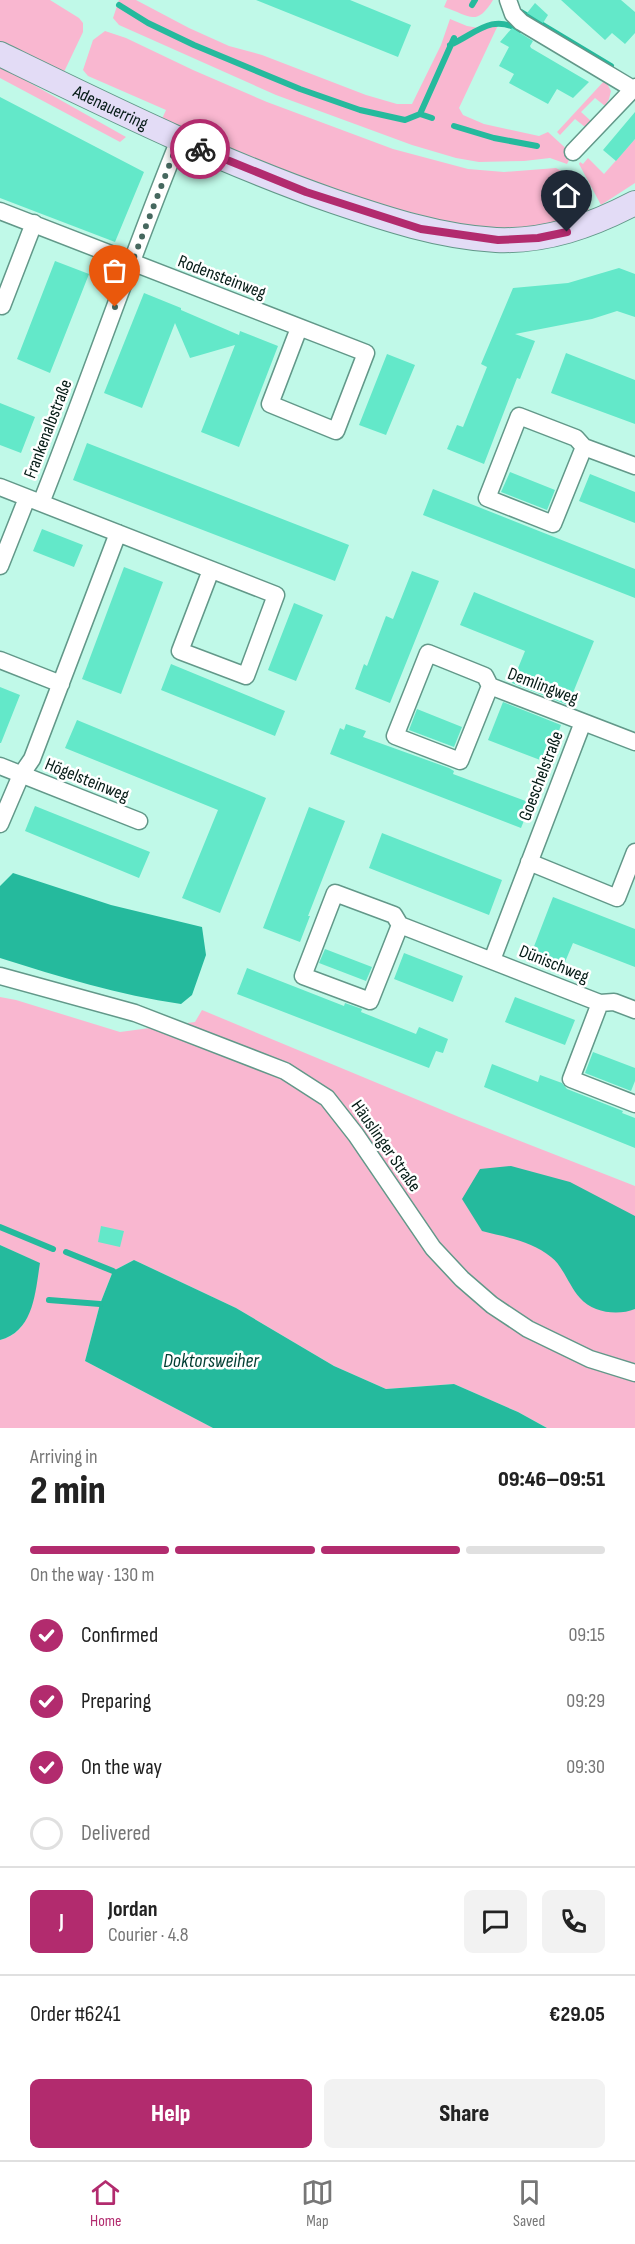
<!DOCTYPE html>
<html lang="en">
<head>
<meta charset="utf-8">
<style>
  body { margin:0; font-family:"Sofia Sans Condensed",sans-serif; background:#f2f2f2; color:#222; height:100vh; display:flex; flex-direction:column; font-size:22px; white-space:nowrap }
  * { box-sizing:border-box; margin:0 }
  p { font-size:20px; color:#767676 }
  .icon { flex:none; width:33px; height:33px; fill:none; stroke:currentColor; stroke-width:2; stroke-linecap:round; stroke-linejoin:round }
  .map { position:relative; height:1428px; overflow:hidden }
  .details { display:flex; flex-direction:column; background:#fff; flex:1 }
  .details>* { flex:none }
  .pin { position:absolute; display:grid; place-items:center; width:51px; height:51px; color:#fff; margin:-62px -26px; border-radius:50% 50% 50% 0; rotate:-45deg; box-shadow:0 0 6px #0007 }
  .pin .icon { rotate:45deg }
  .courier { position:absolute; display:grid; place-items:center; width:60px; height:60px; margin:-30px; border:4px solid #b22b6e; border-radius:50%; background:#fff; color:#222; box-shadow:0 2px 8px #0007 }
  .head em { font-style:normal; font-weight:800 }
  .head div { display:flex; flex-direction:column-reverse }
  .head { display:flex; align-items:center; justify-content:space-between; height:102px; padding:0 30px }
  h1 { font-size:39px; font-weight:800; line-height:45px }
  .bar { display:grid; grid-template-columns:repeat(4,1fr); gap:9px 6px; align-content:center; height:72px; padding:0 30px }
  .bar i { height:8px; border-radius:4px; background:#e0e0e0 }
  .bar .on { background:#b22b6e }
  .bar p { grid-column:span 4 }
  .line { display:flex; align-items:center; gap:15px; padding:0 30px; border-top:2px solid #e0e0e0 }
  .line div { flex:1 }
  .round { display:grid; place-items:center; flex:none; width:63px; height:63px; border-radius:9px; background:#f2f2f2 }
  ol { padding:0 30px; list-style:none }
  li { display:flex; align-items:center; gap:18px; height:66px }
  li p { margin-inline-start:auto }
  li .icon { padding:6px; border-radius:50%; background:#b22b6e; color:#fff; stroke-width:4 }
  li:last-child { color:#767676 }
  li i { width:33px; height:33px; border:3px solid #e0e0e0; border-radius:50% }
  .button { display:flex; gap:12px; margin-top:auto; padding:12px 30px }
  .button a { flex:1; height:69px; border-radius:9px; background:#b22b6e; color:#fff; font-size:24px; font-weight:800; line-height:69px; text-align:center }
  .button a+a { background:#f2f2f2; color:#222 }
  .dock { display:flex; justify-content:space-around; align-items:center; height:84px; border-top:2px solid #e0e0e0; background:#fff; font-size:16px; color:#767676 }
  .dock a { display:grid; justify-items:center; gap:3px }
  .dock .on { color:#b22b6e }
  .map>svg:first-child { display:block }
  .green { fill:#f9b7d0 }
  .water { fill:#25ba9d }
  .lines { fill:none; stroke-linecap:round; stroke-linejoin:round }
  .stream { stroke:#25ba9d; stroke-width:6 }
  .building { fill:#63e8c9 }
  .street-casing { stroke:#629889; stroke-width:19 }
  .secondary-casing { stroke:#629889; stroke-width:26 }
  .street { stroke:#fff; stroke-width:16 }
  .secondary { stroke:#e3dcf6; stroke-width:24 }
  .done { stroke:#46685f; stroke-width:6; stroke-dasharray:0 10.8 }
  .route { stroke:#b22b6e; stroke-width:8 }
  .labels { text-anchor:middle; dominant-baseline:central; stroke-width:5; stroke-linejoin:round; paint-order:stroke }
  .street-label { font-size:18px; fill:#041a15; stroke:#fff }
  .water-label { font-size:20px; font-style:italic; fill:#003e32; stroke:#fff }
</style>
</head>
<body>
<div class="map">
<svg width="635" height="1428" viewBox="0 0 635 1428">
  <rect width="100%" height="100%" fill="#c0f9e8"/>
  <path class="green" d="M0 0H50L79 18 83 23V32L63 74 0 43Z
    M119 0H136L189 28 229 46 262 55 366 95 397 104H412L441 45 450 19 467 26 485 29 499 23 459 108 463 115 484 124 539 136 548 132 572 154 567 164 550 158 524 161 479 162 456 158 412 145 276 95 119 25 113 18Z
    M447 0H493C476 28 469 15 444 7Z
    M105 31 126 38 193 70 267 102 393 149 468 169 504 172 556 168 572 177 589 210C565 220 540 227 514 229 461 232 407 214 358 198 291 175 226 148 161 121L166 110 88 76 83 70 93 40Z
    M0 67 16 75 126 137 120 142 0 78Z
    M605 80 611 91 609 99 605 106 595 98 581 112 591 121 585 127 575 119 560 135 557 132Z
    M635 139V183L601 205 579 164 580 162 583 164 588 158 604 174Z
    M0 997 16 1000 120 1032 195 1022 202 1010 459 1117 635 1186V1428H547L518 1412 454 1384 386 1389 334 1366 236 1308 134 1260 113 1271 100 1304 85 1361 213 1428H0V1340C33 1332 35 1292 39 1263L0 1245Z"/>
  <path class="water" d="M13 873 111 905 202 927 206 955 192 995 181 1004C119 995 60 977 0 958V886Z
    M511 1166 570 1182 635 1216V1309C618 1316 593 1313 580 1298 569 1286 563 1266 551 1257 532 1241 505 1237 482 1231L462 1199 480 1169Z
    M0 1245 40 1263C35 1293 34 1331 0 1340Z
    M134 1260 236 1308 334 1366 386 1389 454 1384 518 1412 547 1428H213L85 1361 100 1304 113 1271Z"/>
  <g class="lines">
    <path class="stream" d="M119 5 148 23 194 45 300 89 360 110 405 120 420 114 454 38
      M472 5 475 0
      M521 12 611 66
      M450 45C475 34 492 13 519 30
      M420 114 432 118
      M454 126 494 138 537 146
      M0 1227 53 1249
      M66 1252 113 1271
      M49 1300 100 1304"/>
  </g>
  <path class="building" d="M256 0H350L411 25 398 57Z
    M561 0H621L635 12V33L625 44 612 33 605 40Z
    M535 3 548 15 543 23 527 13Z
    M512 28 533 41 530 46 531 48 589 82 573 98 557 89 548 104 509 83 514 74 499 66 509 47 500 42Z
    M0 97 144 172 115 242 0 198Z
    M635 112V139L616 161 603 150Z
    M55 261 89 274 50 373 17 359Z
    M619 268 635 274V317L617 311 592 319 515 334 535 341 520 379 517 378 484 464 447 449 457 425 463 427 487 367 481 364 513 288 568 283Z
    M144 293 181 308V310L239 335 240 331 278 346 239 447 201 432 235 345 190 358 175 323 142 408 104 393Z
    M566 353 635 380V424L551 393Z
    M387 354 415 365 386 435 359 425Z
    M0 403 35 417 21 453 0 445Z
    M87 443 349 545 335 581 73 480Z
    M510 472 555 490 547 510 501 492Z
    M590 474 635 492V523L579 501Z
    M433 489 635 569V598L423 515Z
    M42 529 83 545 74 567 33 551Z
    M124 567 163 582 121 694 82 679Z
    M412 571 439 581 390 703 355 689 364 664 367 666 386 616 393 619Z
    M474 592 594 641 568 705 512 683 525 651 460 625Z
    M294 603 323 615 296 681 268 670Z
    M171 664 285 711 275 736 161 690Z
    M0 687 20 695 1 743H0Z
    M503 702 561 725 548 763 488 740Z
    M417 709 462 727 454 747 409 730Z
    M77 720 266 798 220 913 182 898 218 810 65 748Z
    M346 724 366 731 363 737 449 768 454 771 453 774 531 803 521 828 330 754 340 728 344 730Z
    M35 806 150 852 139 878 25 831Z
    M309 807 345 821 308 916H310L300 942 263 928Z
    M382 833 502 880 489 915 369 868Z
    M553 897 635 929V967L573 943 560 974 528 962Z
    M325 949 372 967 366 981 319 963Z
    M404 953 463 976 453 1002 394 979Z
    M247 968 344 1006 345 1003 362 1009 361 1012 416 1034 419 1027 448 1039 443 1053 436 1051 429 1068 237 994Z
    M515 997 575 1020 565 1045 505 1022Z
    M593 1052 635 1068V1081L631 1091 585 1073Z
    M492 1064 538 1082 540 1075 562 1083 567 1089 623 1111 622 1113 635 1118V1148L484 1087Z
    M101 1226 124 1231 120 1247 98 1242Z"/>
  <g class="lines">
    <g class="street-casing">
      <path id="street" d="M508 0 513 14 521 22 633 89
        M573 152 635 87
        M0 211 366 353 336 431 270 404 299 328
        M0 305 2 306 34 223
        M584 447 553 524 487 498 519 416 576 438 584 447 635 466
        M0 487C92 523 184 559 276 595L246 676 180 651 211 570
        M41 503C89 382 130 260 179 140
        M0 566 27 498
        M0 660 61 684
        M490 686 460 761 395 736 428 653 485 676 490 686 635 742
        M0 766 139 821
        M0 824 21 775 32 759 118 533
        M529 862 617 898 635 852
        M400 925 370 1001 303 976 335 893 394 915 400 925 600 1003 614 1002 635 1010
        M492 960 583 722
        M0 976 135 1013 285 1071 327 1098 356 1135 433 1248 462 1279 492 1305 528 1329 590 1359 635 1373
        M600 1003 571 1079 635 1104"/>
    </g>
    <g class="secondary-casing">
      <g id="secondary">
        <path id="s1" d="M0 54C109 107 218 161 333 201 386 219 440 237 496 240 546 242 591 226 635 203"/>
      </g>
    </g>
    <use href="#street" class="street"/>
    <use href="#secondary" class="secondary"/>
  </g>
  <g class="lines">
    <path class="done" d="M115 307 179 140 200 149"/>
    <path class="route" d="M200 149 306 192 421 229 498 240 538 238 567 232"/>
  </g>
  <g class="labels">
    <g class="street-label">
      <text stroke="none"><textPath href="#s1" startOffset="123">Adenauerring</textPath></text>
      <text transform="translate(222 277) rotate(21)">Rodensteinweg</text>
      <text transform="translate(48 429) rotate(-69)">Frankenalbstraße</text>
      <text transform="translate(543 686) rotate(21)">Demlingweg</text>
      <text transform="translate(541 776) rotate(-69)">Goeschelstraße</text>
      <text transform="translate(87 780) rotate(22)">Högelsteinweg</text>
      <text transform="translate(554 964) rotate(22)">Dünischweg</text>
      <text transform="translate(386 1146) rotate(55)">Häuslinger Straße</text>
    </g>
    <g class="water-label">
      <text x="211" y="1361">Doktorsweiher</text>
    </g>
  </g>
</svg>
<div class="pin" style="left:115px;top:307px;background:#ea580c"><svg class="icon" aria-label="bag" viewBox="0 0 24 24"><path d="M5 8h14l-1 12H6zM9 8a3 3 0 0 1 6 0"/></svg></div>
<div class="pin" style="left:567px;top:232px;background:#1f2937"><svg class="icon" aria-label="home" viewBox="0 0 24 24"><path d="M3 11l9-7 9 7M6 9v11h12V9"/></svg></div>
<div class="courier" style="left:200px;top:149px"><svg class="icon" aria-label="bike" viewBox="0 0 24 24"><circle cx="6" cy="16" r="4"/><circle cx="18" cy="16" r="4"/><path d="M6 16l4-8h5l3 8M10 8l3 8H6M13 5h3"/></svg></div>
</div>
<section class="details">
<div class="head"><div><h1>2 min</h1><p>Arriving in</p></div><em>09:46–09:51</em></div>
<div class="bar"><i class="on"></i><i class="on"></i><i class="on"></i><i></i><p>On the way · 130 m</p></div>
<ol>
<li><svg class="icon" aria-label="check" viewBox="0 0 24 24"><path d="M5 12l5 5 9-10"/></svg>Confirmed<p>09:15</p></li>
<li><svg class="icon" aria-label="check" viewBox="0 0 24 24"><path d="M5 12l5 5 9-10"/></svg>Preparing<p>09:29</p></li>
<li><svg class="icon" aria-label="check" viewBox="0 0 24 24"><path d="M5 12l5 5 9-10"/></svg>On the way<p>09:30</p></li>
<li><i></i>Delivered</li>
</ol>
<div class="line" style="height:108px"><b class="round" style="background:#b22b6e;color:#fff">J</b><div><b>Jordan</b><p>Courier · 4.8</p></div><a class="round"><svg class="icon" aria-label="chat" viewBox="0 0 24 24"><path d="M4 5h16v11H9l-5 4z"/></svg></a><a class="round"><svg class="icon" aria-label="phone" viewBox="0 0 24 24"><path d="M5 4h4l2 5-3 2q2 4 5 5l2-3 5 2v4C11 20 4 13 5 4z"/></svg></a></div>
<div class="line" style="height:78px"><div>Order #6241</div><b>€29.05</b></div>
<div class="button"><a>Help</a><a>Share</a></div>
</section>
<nav class="dock">
<a class="on"><svg class="icon" aria-label="home" viewBox="0 0 24 24"><path d="M3 11l9-7 9 7M6 9v11h12V9"/></svg>Home</a>
<a><svg class="icon" aria-label="map" viewBox="0 0 24 24"><path d="M3 6l6-2 6 2 6-2v14l-6 2-6-2-6 2zM9 4v14M15 6v14"/></svg>Map</a>
<a><svg class="icon" aria-label="saved" viewBox="0 0 24 24"><path d="M7 4h10v16l-5-4-5 4z"/></svg>Saved</a>
</nav>
</body>
</html>
